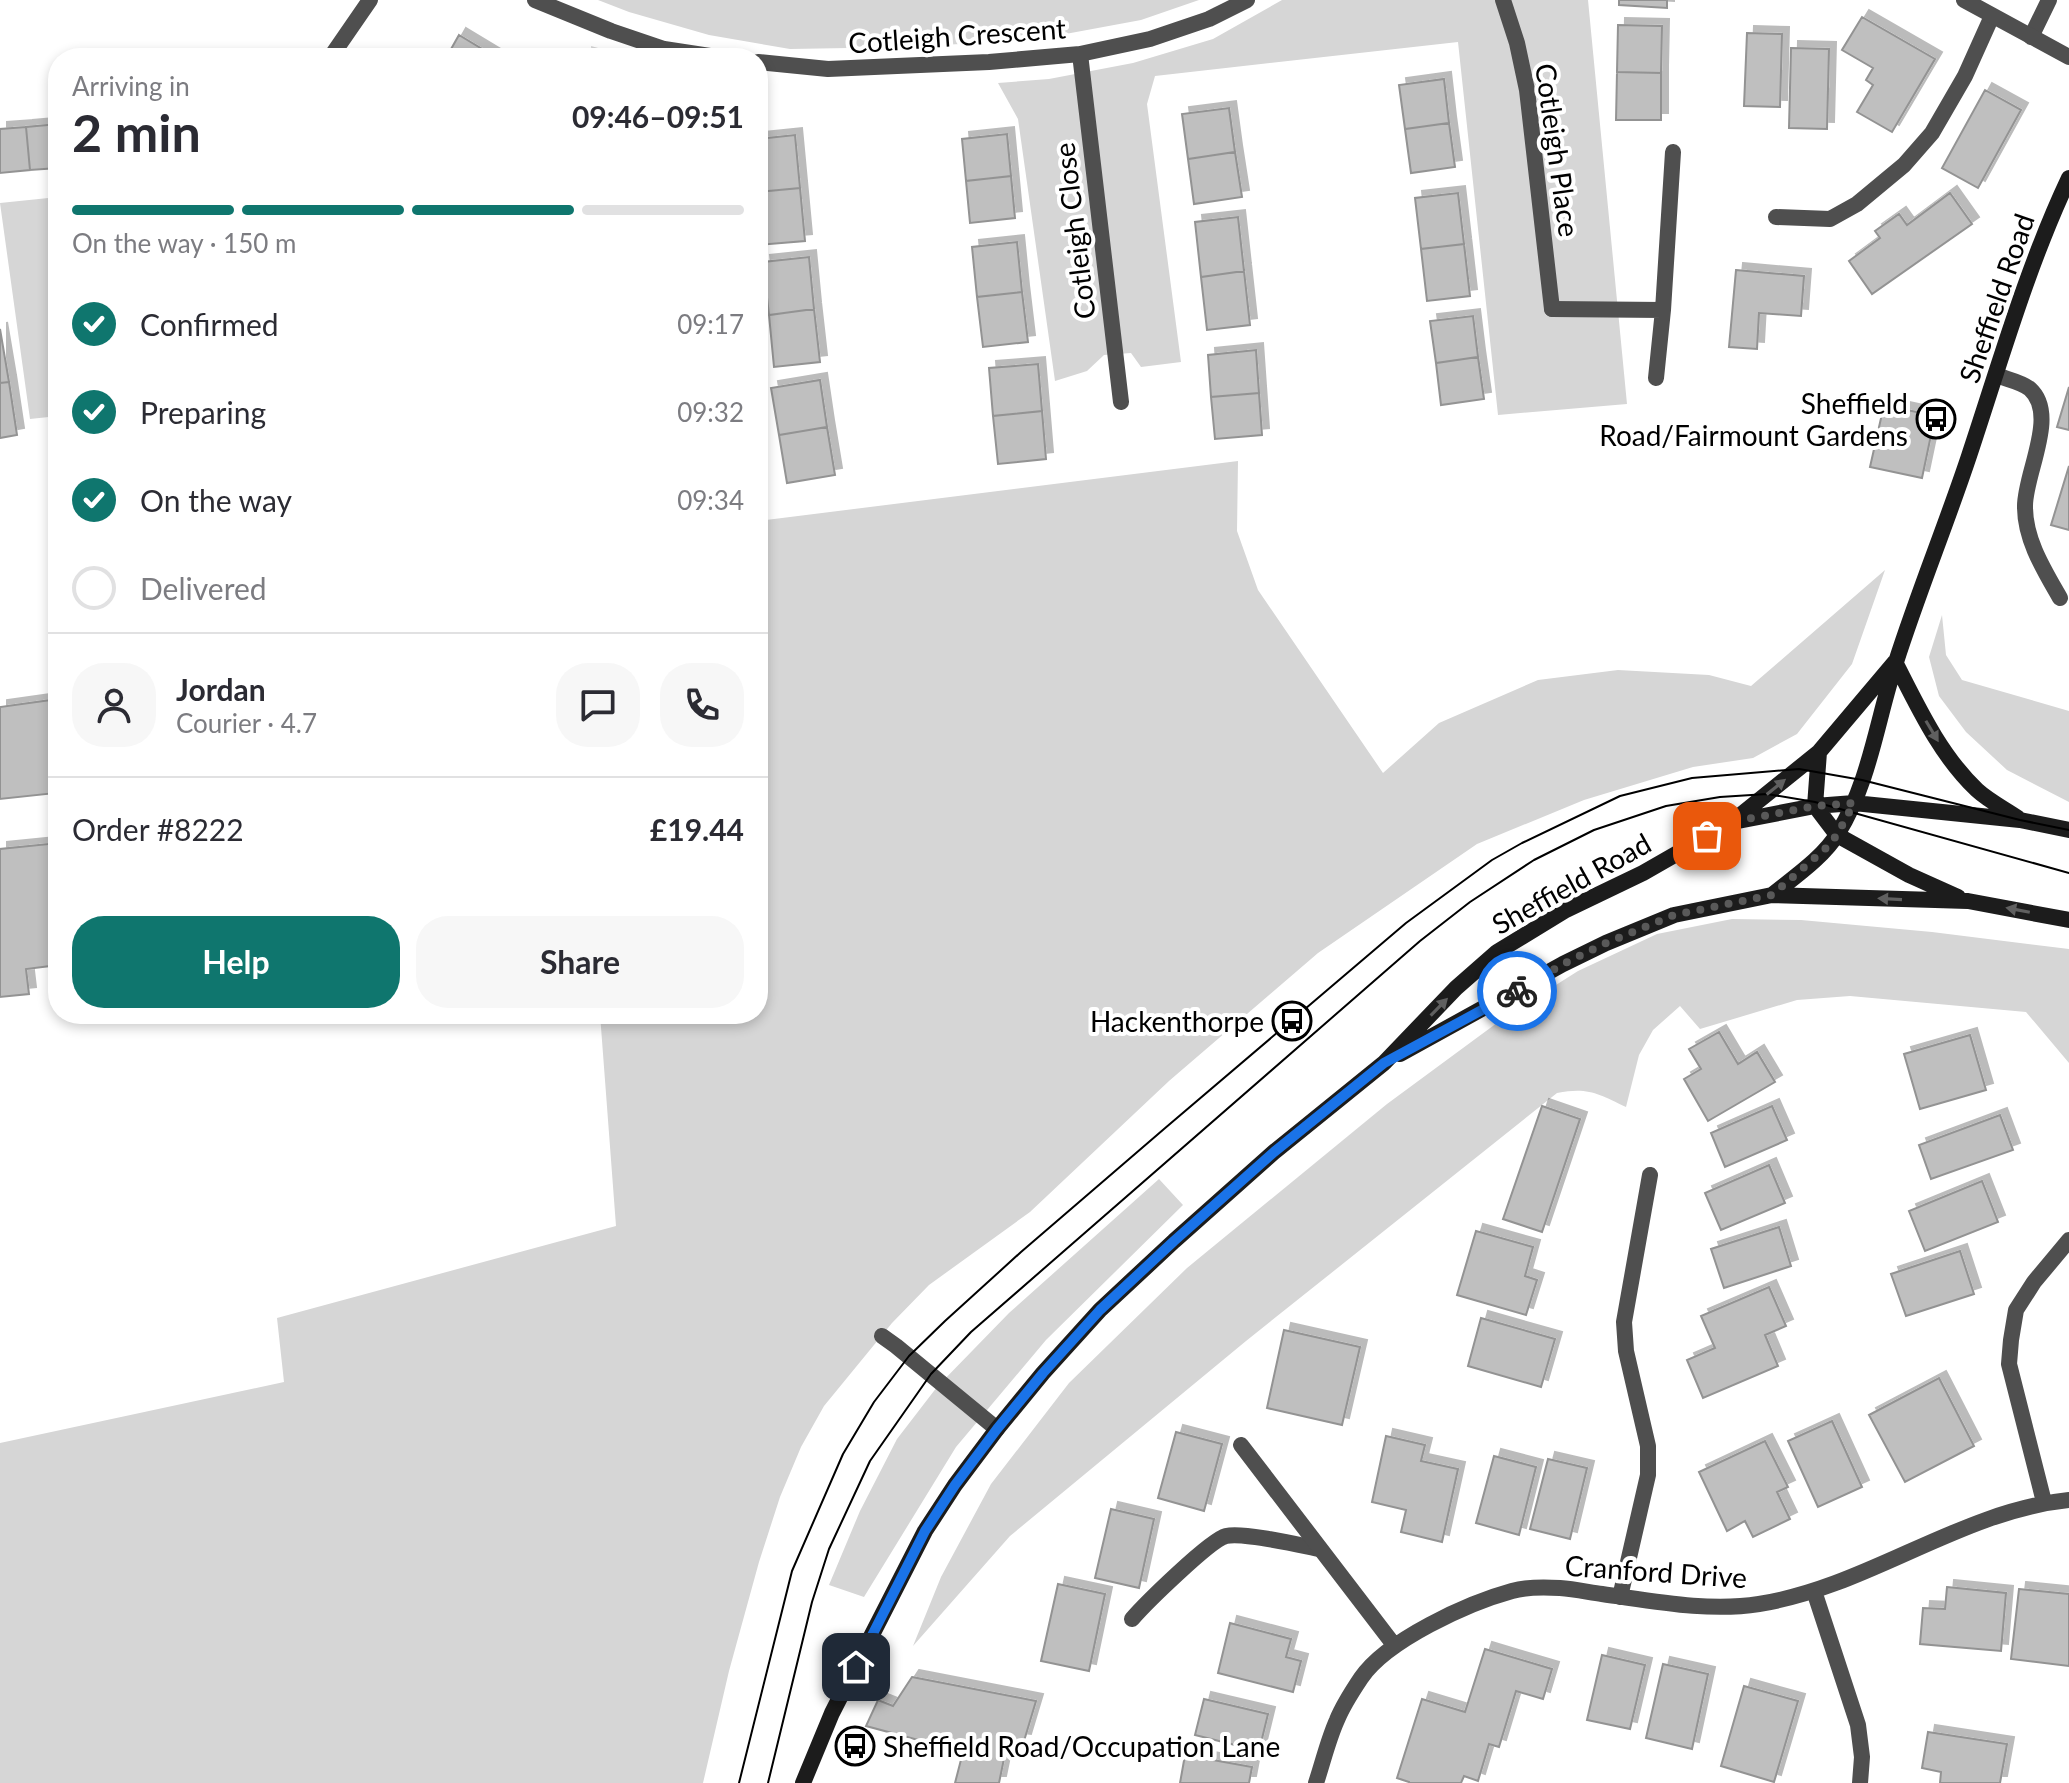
<!DOCTYPE html>
<html lang="en">
<head>
<meta charset="utf-8">
<style>
  body { margin:0; font-family:Lato,sans-serif; background:#f7f7f7; color:#2b2b33; height:100vh; display:flex; flex-direction:column; font-size:30px; white-space:nowrap }
  * { box-sizing:border-box; margin:0 }
  p { font-size:26px; color:#7c7c81 }
  .icon { flex:none; width:44px; height:44px; fill:none; stroke:currentColor; stroke-width:2; stroke-linecap:round; stroke-linejoin:round }
  .map { position:relative; flex:1; overflow:hidden }
  .drawer { position:absolute; left:48px; top:48px; width:720px; height:976px; display:flex; flex-direction:column; background:#fff; border-radius:32px; box-shadow:0 4px 12px #0003 }
  .drawer>* { flex:none }
  .pin { position:absolute; display:grid; place-items:center; width:68px; height:68px; color:#fff; margin:-34px; border-radius:16px; box-shadow:0 4px 12px #0006 }
  .courier { position:absolute; display:grid; place-items:center; width:80px; height:80px; margin:-40px; border:6px solid #1a73e8; border-radius:50%; background:#fff; color:#222; box-shadow:0 2px 10px #0007 }
  .head em { font-style:normal; font-weight:700 }
  .head div { display:flex; flex-direction:column-reverse }
  .head { display:flex; align-items:center; justify-content:space-between; height:136px; padding:0 24px }
  h1 { font-size:52px; font-weight:700; line-height:60px }
  .bar { display:grid; grid-template-columns:repeat(4,1fr); gap:12px 8px; align-content:center; height:96px; padding:0 24px }
  .bar i { height:10px; border-radius:6px; background:#e1e1e2 }
  .bar .active { background:#0f766e }
  .bar p { grid-column:span 4 }
  .line { display:flex; align-items:center; gap:20px; padding:0 24px; border-top:2px solid #e1e1e2 }
  .line div { flex:1 }
  .round { display:grid; place-items:center; flex:none; width:84px; height:84px; border-radius:32px; background:#f7f7f7 }
  ol { padding:0 24px; list-style:none }
  li { display:flex; align-items:center; gap:24px; height:88px }
  li p { margin-inline-start:auto }
  li .icon { padding:8px; border-radius:50%; background:#0f766e; color:#fff; stroke-width:4 }
  li:last-child { color:#7c7c81 }
  li i { width:44px; height:44px; border:4px solid #e1e1e2; border-radius:50% }
  .cta { display:flex; gap:16px; margin-top:auto; padding:16px 24px }
  .cta a { flex:1; height:92px; border-radius:32px; background:#0f766e; color:#fff; font-size:32px; font-weight:700; line-height:92px; text-align:center }
  .cta a+a { background:#f7f7f7; color:#2b2b33 }
  .map>svg:first-child { display:block }
  .green { fill:#d6d6d6 }
  .building { fill:#bfbfbf; stroke:#939393; stroke-width:2; filter:url(#shadow) }
  .lines { fill:none; stroke-linecap:round; stroke-linejoin:round }
  .lane { stroke:#4f4f4f; stroke-width:16 }
  .street { stroke:#4f4f4f; stroke-width:16 }
  .secondary { stroke:#1c1c1c; stroke-width:16 }
  .tram { stroke:#000; stroke-width:2 }
  .oneway { fill:#606060 }
  .done { stroke:#595959; stroke-width:8; stroke-dasharray:0 14.4 }
  .route { stroke:#1a73e8; stroke-width:10 }
  .labels { text-anchor:middle; dominant-baseline:central; stroke-width:8; stroke-linejoin:round; paint-order:stroke }
  .street-label { font-size:28px; fill:#000; stroke:#fff }
  .poi-label { font-size:28px; fill:#000; stroke:#fff; text-anchor:end }
</style>
</head>
<body>
<div class="map">
<svg width="2069" height="1783" viewBox="0 0 2069 1783">
  <defs>
    <filter id="shadow"><feDropShadow dx="7" dy="-7" stdDeviation="0" flood-color="#0004"/></filter>
  </defs>
  <rect width="100%" height="100%" fill="#fff"/>
  <path class="green" d="M598 0H1199L1141 20 1033 40 907 47 790 49 709 35 629 12Z
    M1282 0H1588L1627 404 1498 415 1458 42 1155 76 1147 104 1181 362 1141 367 1131 353 1104 355 1087 371 1055 381 1018 119 998 83 1049 79 1133 63 1213 39Z
    M591 46 634 58H592Z
    M58 197V416L30 419 0 203Z
    M1238 461 1237 531 1258 590 1383 773 1439 723 1538 680 1618 670 1709 675 1751 686 1885 570 1852 664 1797 734 1753 758 1693 767 1584 800 1477 844 1318 953 1169 1081 1030 1212 929 1285 892 1323 824 1406 801 1447 780 1497 759 1562 729 1671 703 1783H0V1443L284 1382 277 1318 616 1226 600 1014H758V521Z
    M1942 615 1946 655 1962 680 2069 711V802L2007 770 1966 732 1939 696 1929 657Z
    M1732 919 1801 920 1932 932 2069 949V1063L2026 1012 1850 996 1797 1000 1700 1029 1680 1006 1653 1030 1639 1055 1626 1107C1598 1094 1589 1087 1557 1093L1246 1341 1010 1536 913 1646 941 1577 991 1484 1069 1383 1187 1268 1387 1104 1501 1020 1578 971 1657 934Z
    M1159 1179 1183 1205 1046 1340 956 1447 864 1597 829 1585 860 1511 897 1439 937 1387 1009 1313Z"/>
  <path class="building" d="M1619 0H1667V8L1619 5Z
    M1862 17 1935 59 1892 132 1857 112 1873 85 1866 80 1873 68 1842 50Z
    M1618 25 1662 26 1661 73 1617 72Z
    M1747 33 1782 34 1780 107 1744 106Z
    M459 35 497 58H446Z
    M1791 48 1829 49 1827 129 1789 128Z
    M1617 72 1661 73V120H1616Z
    M1444 79 1449 123 1405 129 1399 85Z
    M1985 90 2021 110 1978 188 1942 168Z
    M1229 108 1235 152 1188 159 1182 114Z
    M1449 123 1455 167 1411 173 1405 129Z
    M58 124V168L30 170 26 127Z
    M26 127 30 170 0 173V129Z
    M1007 134 1011 176 966 181 962 139Z
    M795 135 800 188 758 192V139Z
    M1235 152 1242 197 1194 204 1188 159Z
    M1011 176 1015 218 970 223 966 181Z
    M800 188 805 241 758 245V192Z
    M1458 193 1464 244 1421 249 1415 198Z
    M1950 193 1972 224 1872 294 1849 261 1880 238 1875 231 1899 214 1907 225Z
    M1238 217 1244 271 1201 277 1195 222Z
    M1017 242 1022 292 977 297 972 247Z
    M1464 244 1470 296 1427 301 1421 249Z
    M809 257 814 309 769 315 763 262Z
    M1736 270 1804 276 1801 316 1759 313 1757 349 1729 347Z
    M1244 271 1250 325 1207 330 1201 277Z
    M1022 292 1028 342 983 347 977 297Z
    M814 309 820 362 774 367 769 315Z
    M1473 316 1478 357 1436 363 1430 321Z
    M0 329 9 382 0 383Z
    M1256 350 1259 393 1211 397 1208 355Z
    M1478 357 1484 399 1441 405 1436 363Z
    M1038 364 1042 411 993 416 989 368Z
    M820 380 827 427 779 435 771 388Z
    M9 382 17 435 0 438V383Z
    M2069 387V430L2057 427Z
    M1259 393 1262 435 1215 439 1211 397Z
    M1884 405 1935 416 1922 478 1870 467Z
    M1042 411 1046 459 998 464 993 416Z
    M827 427 835 475 787 483 779 435Z
    M2069 466V530L2051 525Z
    M58 699V810H56L55 793 0 799V707Z
    M58 843V965L26 969 29 994 0 997V849Z
    M1719 1032 1738 1064 1757 1052 1775 1082 1708 1121 1684 1079 1701 1069 1689 1049Z
    M1970 1035 1986 1090 1920 1109 1904 1054Z
    M1542 1106 1580 1119 1542 1232 1503 1219Z
    M1772 1106 1787 1140 1725 1167 1711 1133Z
    M2000 1115 2013 1150 1931 1179 1919 1145Z
    M1769 1165 1785 1203 1721 1230 1705 1193Z
    M1982 1181 1998 1222 1925 1251 1909 1211Z
    M1779 1227 1791 1266 1724 1288 1711 1249Z
    M1476 1231 1533 1247 1525 1276 1537 1280 1526 1315 1457 1295Z
    M1960 1251 1974 1294 1906 1316 1891 1274Z
    M1769 1287 1786 1326 1765 1335 1778 1366 1703 1398 1687 1360 1715 1348 1701 1316Z
    M1481 1318 1555 1339 1541 1387 1468 1366Z
    M1284 1330 1360 1347 1342 1425 1267 1408Z
    M1939 1378 1974 1446 1905 1482 1869 1415Z
    M1832 1421 1862 1487 1818 1507 1788 1441Z
    M1176 1432 1222 1444 1204 1511 1158 1498Z
    M1386 1436 1425 1445 1421 1461 1458 1469 1442 1542 1401 1532 1406 1510 1372 1502Z
    M1765 1441 1788 1487 1777 1492 1790 1519 1753 1537 1745 1521 1727 1531 1699 1472Z
    M1494 1456 1536 1467 1519 1535 1476 1523Z
    M1548 1459 1587 1468 1570 1539 1530 1529Z
    M1111 1509 1154 1519 1139 1588 1095 1578Z
    M1058 1584 1105 1594 1089 1671 1041 1661Z
    M1947 1587 2006 1593 2001 1651 1920 1644 1923 1608 1945 1609Z
    M2019 1589 2069 1594V1666L2011 1659Z
    M1230 1623 1291 1639 1286 1657 1301 1661 1293 1692 1218 1673Z
    M1485 1649 1552 1669 1543 1699 1516 1691 1499 1747 1489 1744 1478 1781 1464 1776 1461 1783H1409V1782L1397 1778 1422 1699 1465 1712Z
    M1602 1655 1645 1665 1630 1729 1587 1720Z
    M1663 1664 1708 1674 1692 1749 1646 1738Z
    M912 1677 1036 1701 1024 1741 1008 1739 999 1783H955L963 1752 866 1726 878 1700 893 1706Z
    M1744 1686 1798 1701 1774 1782 1721 1766Z
    M1204 1699 1268 1714 1259 1751 1195 1735Z
    M1928 1732 2007 1744 2000 1783H1940L1941 1772 1922 1768Z
    M1185 1755 1252 1767 1249 1783H1180Z"/>
  <g class="lines">
    <path class="lane" d="M2031 37 2049 0
      M1776 217 1830 219 1857 204 1904 165 1932 133 1965 76 1992 16
      M1552 309 1663 310
      M1996 375C2006 379 2022 382 2030 389 2059 415 2024 475 2025 507 2025 540 2044 570 2060 598
      M1656 378 1663 310 1673 152
      M882 1336 896 1346 997 1429
      M1132 1619C1145 1604 1210 1540 1226 1536 1244 1532 1299 1545 1319 1549"/>
    <path class="street" d="M535 0 611 31 664 49 723 58
      M1503 0 1517 43 1527 90 1552 309
      M1964 0 2069 57
      M1080 54 1121 402
      M330 58 370 0
      M758 62 828 69 989 62 1080 54 1150 39 1209 19 1247 0
      M1241 1445 1394 1645
      M2044 1502 2009 1364 2011 1340 2016 1310 2034 1282 2069 1240
      M1814 1591 1858 1725 1862 1757 1860 1783
      M1620 1597 1648 1475V1446L1626 1351 1624 1322 1650 1175
      M1316 1783C1323 1762 1328 1740 1337 1720 1343 1705 1353 1690 1361 1678 1387 1640 1468 1603 1512 1591 1526 1587 1545 1587 1560 1588 1574 1589 1588 1592 1602 1594 1653 1601 1708 1612 1759 1604 1868 1587 1960 1511 2069 1500"/>
    <path class="secondary" d="M1895 662C1918 707 1940 755 1977 790 1989 801 2005 809 2018 818
      M1819 752 1815 806 1837 835 1909 875 1958 897
      M1738 821 1815 806 1854 803 2020 820 2069 830
      M1772 895C1793 878 1824 857 1838 833 1870 782 1877 719 1896 662 1918 593 1946 525 1969 456 2000 363 2027 267 2069 178
      M1400 1054 1563 964 1606 943 1674 915 1772 895 1968 901 2069 920
      M803 1783 832 1713 925 1531 955 1485 997 1429 1043 1373 1100 1310 1174 1241 1274 1152 1384 1063 1456 988 1497 952 1566 910 1643 873 1732 822 1819 752 1895 662"/>
    <path class="tram" d="M739 1783 792 1571 843 1454 874 1402 909 1356 945 1321 1021 1252 1164 1129 1406 923 1492 860 1522 843 1620 796 1692 778 1799 769 1862 780 2020 820 2069 830
      M768 1783 812 1602 829 1549 870 1461 931 1374 971 1332 1420 941 1470 902 1534 860 1594 830 1666 806 1720 797 1767 794 1815 802 2069 873"/>
  </g>
  <defs><path id="oneway-solid" d="M-6-.8H1V-3.2L6.5 0L1 3.2V.8H-6Z" transform="scale(2)"/></defs>
  <g class="oneway">
    <use href="#oneway-solid" transform="translate(1932 731) rotate(59)"/>
    <use href="#oneway-solid" transform="translate(1776 787) rotate(-39)"/>
    <use href="#oneway-solid" transform="translate(1890 899) rotate(-177)"/>
    <use href="#oneway-solid" transform="translate(2018 910) rotate(-169)"/>
    <use href="#oneway-solid" transform="translate(1439 1007) rotate(-46)"/>
  </g>
  <g class="lines">
    <path class="done" d="M1517 991 1563 964 1606 943 1674 915 1772 895 1825 849 1837 835 1854 803 1815 806 1732 822 1707 836"/>
    <path class="route" d="M856 1667 925 1531 955 1485 997 1429 1043 1373 1100 1310 1174 1241 1274 1152 1384 1063 1517 991"/>
  </g>
  <defs>
    <g id="bus-ring" transform="scale(2)"><circle r="9.5" fill="#fff" stroke="#000" stroke-width="1.5"/><path d="M-5-6H5V4H4V6H2V4H-2V6H-4V4H-5ZM-3.5-4V0h7V-4ZM-3.5 1.2v1.5H-2V1.2ZM2 1.2v1.5H3.5V1.2Z" fill="#000"/></g>
  </defs>
  <g fill-rule="evenodd">
    <use href="#bus-ring" x="1936" y="419"/>
    <use href="#bus-ring" x="1292" y="1021"/>
    <use href="#bus-ring" x="855" y="1746"/>
  </g>
  <g class="labels">
    <g class="street-label">
      <text transform="translate(957 35) rotate(-4)">Cotleigh Crescent</text>
      <text transform="translate(1558 150) rotate(82)">Cotleigh Place</text>
      <text transform="translate(1074 231) rotate(-97)">Cotleigh Close</text>
      <text transform="translate(1996 298) rotate(-71)">Sheffield Road</text>
      <text transform="translate(1571 883) rotate(-29)">Sheffield Road</text>
      <text transform="translate(1656 1571) rotate(4)">Cranford Drive</text>
    </g>
    <g class="poi-label">
      <text x="1908" y="403">Sheffield<tspan x="1908" dy="32">Road/Fairmount Gardens</tspan></text>
      <text x="1264" y="1021">Hackenthorpe</text>
      <text x="883" y="1746" text-anchor="start">Sheffield Road/Occupation Lane</text>
    </g>
  </g>
</svg>
<div class="pin" style="left:1707px;top:836px;background:#ea580c"><svg class="icon" aria-label="bag" viewBox="0 0 24 24"><path d="M5 8h14l-1 12H6zM9 8a3 3 0 0 1 6 0"/></svg></div>
<div class="pin" style="left:856px;top:1667px;background:#1f2937"><svg class="icon" aria-label="home" viewBox="0 0 24 24"><path d="M3 11l9-7 9 7M6 9v11h12V9"/></svg></div>
<div class="courier" style="left:1517px;top:991px"><svg class="icon" aria-label="bike" viewBox="0 0 24 24"><circle cx="6" cy="16" r="4"/><circle cx="18" cy="16" r="4"/><path d="M6 16l4-8h5l3 8M10 8l3 8H6M13 5h3"/></svg></div>
<section class="drawer">
<div class="head"><div><h1>2 min</h1><p>Arriving in</p></div><em>09:46–09:51</em></div>
<div class="bar"><i class="active"></i><i class="active"></i><i class="active"></i><i></i><p>On the way · 150 m</p></div>
<ol>
<li><svg class="icon" aria-label="check" viewBox="0 0 24 24"><path d="M5 12l5 5 9-10"/></svg>Confirmed<p>09:17</p></li>
<li><svg class="icon" aria-label="check" viewBox="0 0 24 24"><path d="M5 12l5 5 9-10"/></svg>Preparing<p>09:32</p></li>
<li><svg class="icon" aria-label="check" viewBox="0 0 24 24"><path d="M5 12l5 5 9-10"/></svg>On the way<p>09:34</p></li>
<li><i></i>Delivered</li>
</ol>
<div class="line" style="height:144px"><a class="round"><svg class="icon" aria-label="person" viewBox="0 0 24 24"><circle cx="12" cy="8" r="4"/><path d="M4 21q1-7 8-7t8 7"/></svg></a><div><b>Jordan</b><p>Courier · 4.7</p></div><a class="round"><svg class="icon" aria-label="chat" viewBox="0 0 24 24"><path d="M4 5h16v11H9l-5 4z"/></svg></a><a class="round"><svg class="icon" aria-label="phone" viewBox="0 0 24 24"><path d="M5 4h4l2 5-3 2q2 4 5 5l2-3 5 2v4C11 20 4 13 5 4z"/></svg></a></div>
<div class="line" style="height:104px"><div>Order #8222</div><b>£19.44</b></div>
<div class="cta"><a>Help</a><a>Share</a></div>
</section>
</div>
</body>
</html>
